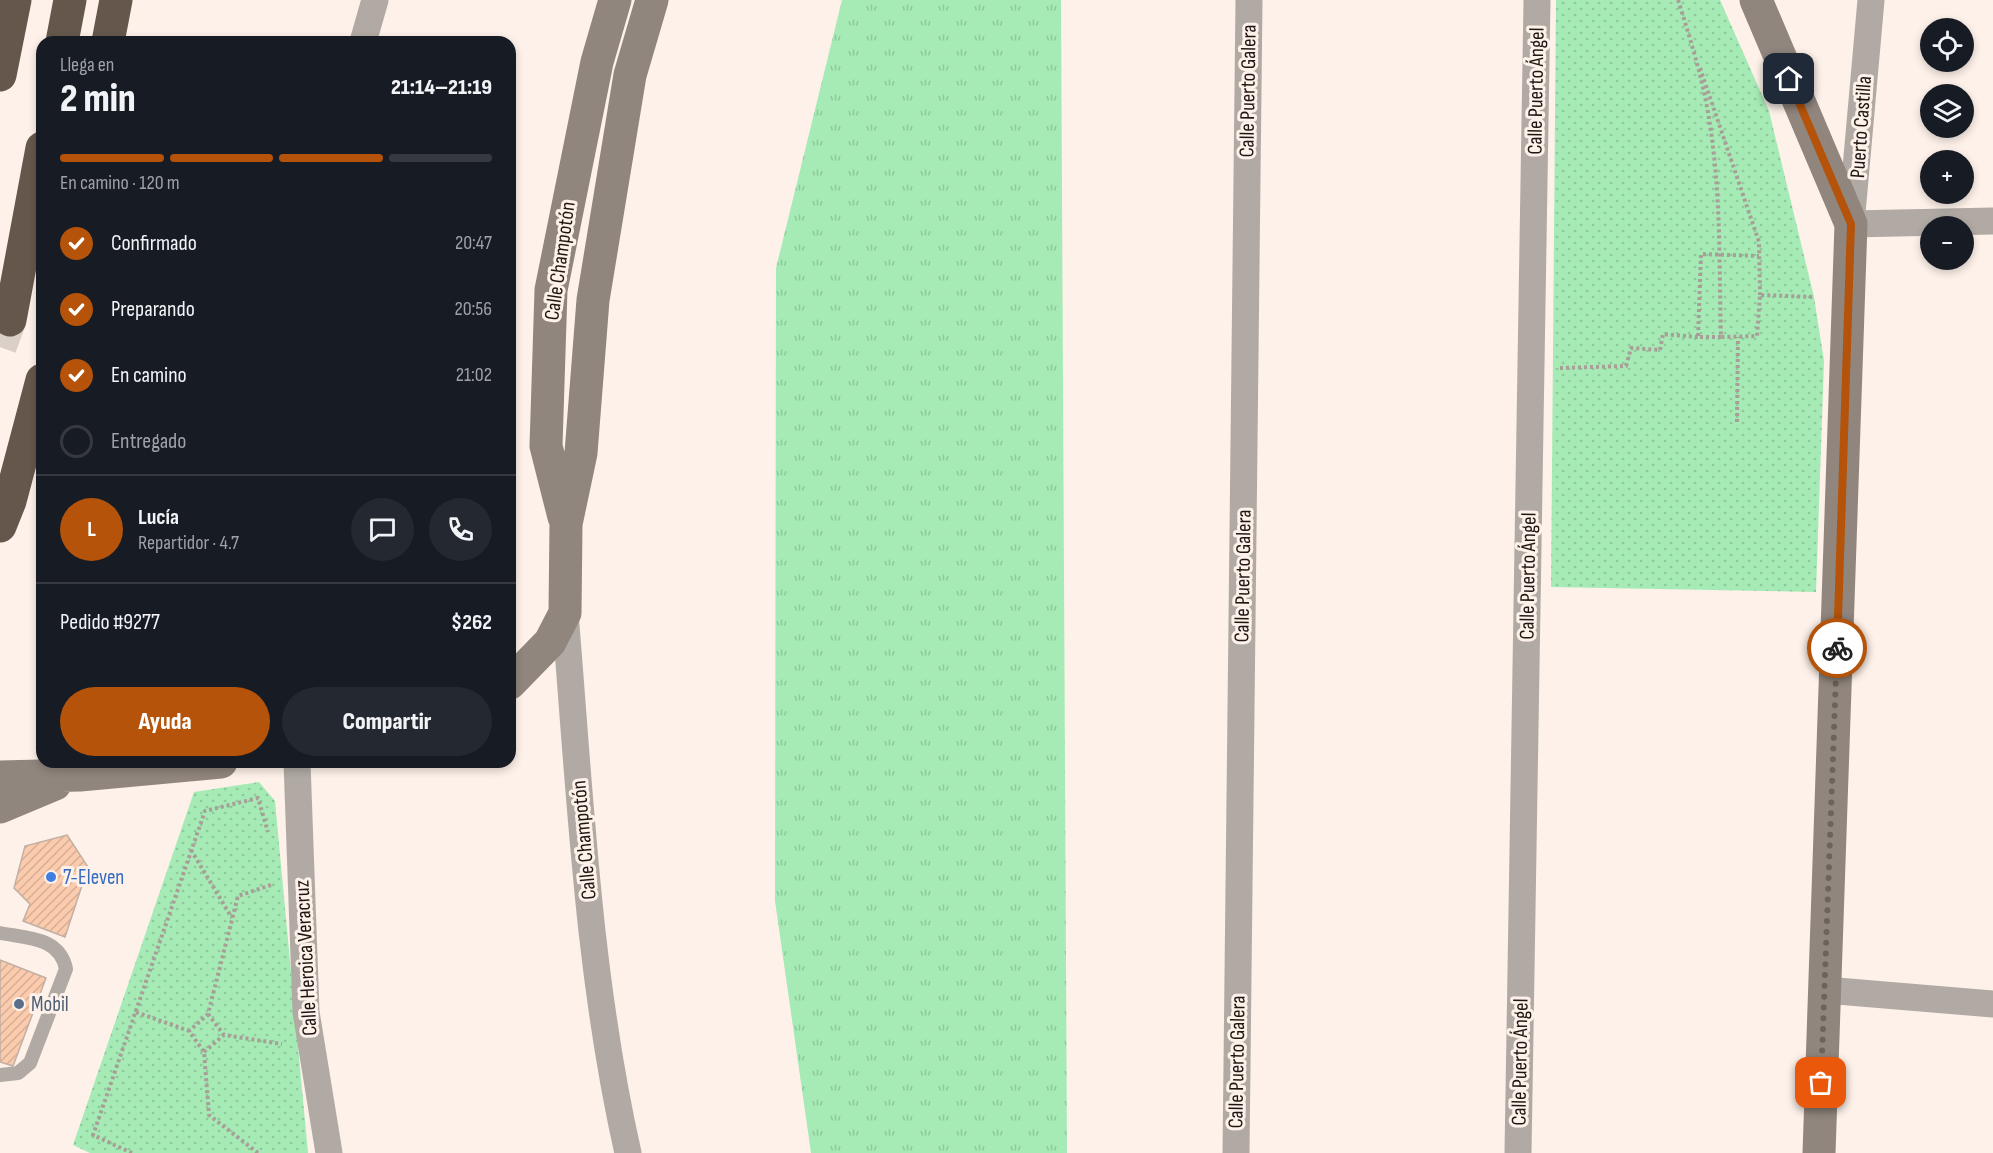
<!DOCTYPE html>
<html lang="es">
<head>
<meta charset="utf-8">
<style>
  body { margin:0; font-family:"Sofia Sans Condensed",sans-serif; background:#242831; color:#f1f3f6; height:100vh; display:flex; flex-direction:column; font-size:22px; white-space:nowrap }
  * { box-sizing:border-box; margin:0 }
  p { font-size:20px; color:#9ea1a6 }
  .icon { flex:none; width:33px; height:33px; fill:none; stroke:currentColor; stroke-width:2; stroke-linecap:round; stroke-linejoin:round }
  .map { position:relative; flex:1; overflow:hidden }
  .details { position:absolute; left:36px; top:36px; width:480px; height:732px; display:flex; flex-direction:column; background:#171b24; border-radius:18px; box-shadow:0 3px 9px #0003 }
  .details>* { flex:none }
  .fabs { position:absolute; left:1920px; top:18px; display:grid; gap:12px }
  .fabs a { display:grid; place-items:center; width:54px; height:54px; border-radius:50%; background:#171b24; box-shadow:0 3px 9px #0003; font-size:30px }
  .pin { position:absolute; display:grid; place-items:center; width:51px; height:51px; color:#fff; margin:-26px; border-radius:12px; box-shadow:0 3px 9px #0006 }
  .courier { position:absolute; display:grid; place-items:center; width:60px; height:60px; margin:-30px; border:4px solid #b45309; border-radius:50%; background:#fff; color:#222; box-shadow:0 2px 8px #0007 }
  .head em { font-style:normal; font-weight:800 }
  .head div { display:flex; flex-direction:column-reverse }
  .head { display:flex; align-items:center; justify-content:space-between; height:102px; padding:0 24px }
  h1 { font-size:39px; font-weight:800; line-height:45px }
  .bar { display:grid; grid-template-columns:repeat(4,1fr); gap:9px 6px; align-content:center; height:72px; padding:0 24px }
  .bar i { height:8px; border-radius:4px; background:#363941 }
  .bar .active { background:#b45309 }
  .bar p { grid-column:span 4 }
  .line { display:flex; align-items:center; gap:15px; padding:0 24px; border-top:2px solid #363941 }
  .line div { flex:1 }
  .round { display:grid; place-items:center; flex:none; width:63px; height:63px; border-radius:32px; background:#242831 }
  ol { padding:0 24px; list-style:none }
  li { display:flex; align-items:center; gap:18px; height:66px }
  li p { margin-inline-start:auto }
  li .icon { padding:6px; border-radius:50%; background:#b45309; color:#fff; stroke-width:4 }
  li:last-child { color:#9ea1a6 }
  li i { width:33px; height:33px; border:3px solid #363941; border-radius:50% }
  .action { display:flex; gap:12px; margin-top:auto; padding:12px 24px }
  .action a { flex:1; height:69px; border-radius:36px; background:#b45309; color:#fff; font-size:24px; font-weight:800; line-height:69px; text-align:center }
  .action a+a { background:#242831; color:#f1f3f6 }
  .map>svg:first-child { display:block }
  .grass { fill:url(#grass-tufts) }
  .park { fill:url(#park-dots) }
  .building { fill:url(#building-hatch); stroke:#c2afa4; stroke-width:1.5 }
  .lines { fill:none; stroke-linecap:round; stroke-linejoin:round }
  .highway-tunnel { stroke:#dbd0c9; stroke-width:33; stroke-dasharray:33 16; stroke-linecap:butt }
  .path { stroke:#a89e97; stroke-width:4; stroke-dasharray:3 3; stroke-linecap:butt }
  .lane { stroke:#b1aaa4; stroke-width:14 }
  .street { stroke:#b1aaa4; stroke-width:27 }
  .secondary { stroke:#91867e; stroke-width:33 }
  .highway { stroke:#66574c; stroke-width:33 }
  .done { stroke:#6b635d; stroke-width:6; stroke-dasharray:0 10.8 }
  .route { stroke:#b45309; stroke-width:8 }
  .shop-dot { fill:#3f7fe0; stroke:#fdf1e9; stroke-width:2 }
  .service-dot { fill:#5c6f8a; stroke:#fdf1e9; stroke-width:2 }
  .labels { text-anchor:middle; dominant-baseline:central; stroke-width:6; stroke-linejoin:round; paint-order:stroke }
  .street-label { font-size:21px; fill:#1d1612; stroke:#fdf1e9 }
  .shop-label { font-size:21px; fill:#366cbe; stroke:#fdf1e9; text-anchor:start }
  .service-label { font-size:21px; fill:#4e5e75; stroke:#fdf1e9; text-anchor:start }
</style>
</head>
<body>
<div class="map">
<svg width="1993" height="1153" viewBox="0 0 1993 1153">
  <defs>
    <pattern id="grass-tufts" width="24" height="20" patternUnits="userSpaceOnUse" patternTransform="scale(1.5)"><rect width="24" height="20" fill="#a6ebb6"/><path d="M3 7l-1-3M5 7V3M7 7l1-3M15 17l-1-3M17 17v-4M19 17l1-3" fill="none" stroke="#8ec99b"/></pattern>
    <pattern id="park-dots" width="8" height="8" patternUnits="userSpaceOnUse" patternTransform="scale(1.5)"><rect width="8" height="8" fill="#a6ebb6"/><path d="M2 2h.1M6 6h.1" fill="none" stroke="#8ec99b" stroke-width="1.8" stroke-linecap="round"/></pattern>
    <pattern id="building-hatch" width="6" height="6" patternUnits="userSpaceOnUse" patternTransform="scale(1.5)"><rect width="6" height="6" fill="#fbcbad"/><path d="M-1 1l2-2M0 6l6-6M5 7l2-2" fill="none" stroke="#d7ae94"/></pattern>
  </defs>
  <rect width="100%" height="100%" fill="#fdf1e9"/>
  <path class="grass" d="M842 0H1061L1067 1153H811L775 901 776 268Z"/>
  <path class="park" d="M1556 0H1720L1769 111 1814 297 1824 361 1816 592 1551 587Z
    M259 782 275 801 308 1153H90L73 1145 194 792Z"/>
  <path class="building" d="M67 835 88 867 65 937 23 921 30 904 14 888 25 846Z
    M0 960 46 978 13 1066 0 1062Z"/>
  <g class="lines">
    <path class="highway-tunnel" d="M0 347 10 320"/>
    <path class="path" d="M1678 0C1691 41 1704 83 1710 125 1721 195 1719 267 1721 337L1757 336 1760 295 1814 297
      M1700 68 1759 242 1760 295
      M1721 337H1698L1701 254 1759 256
      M1560 368 1626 366 1631 348 1660 350 1663 334 1698 337
      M1737 422 1738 337
      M191 850 232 918
      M136 1012 189 1031
      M208 1014 224 1035
      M204 1052 224 1035 282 1044
      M132 1153 93 1135 205 811 258 798 268 832
      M258 1153 209 1115 204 1052 189 1031 208 1014 238 896 274 884"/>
    <path class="lane" d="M0 933C26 938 60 937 66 969L30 1063 18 1073 0 1075"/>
    <path class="street" d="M1871 0 1851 224 1993 221
      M363 42 375 0
      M565 613C580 794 588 976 628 1153
      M297 762 306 1012 329 1153
      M1825 990 1993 1004
      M1236 1153 1249 0
      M1518 1153 1537 0"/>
    <path class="secondary" d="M1756 0 1851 224 1819 1153
      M564 517 546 446 551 290 597 62 615 0
      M510 683 550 642 565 613 566 524 581 453 593 300 630 75 652 0
      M0 777 80 775 221 762
      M0 807 55 784"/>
    <path class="highway" d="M62 42 70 0
      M108 42 116 0
      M0 75 15 0
      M10 320 42 148
      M0 526 10 501 42 380"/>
  </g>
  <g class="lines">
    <path class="done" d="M1821 1083 1837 648"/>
    <path class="route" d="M1789 79 1851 224 1837 648"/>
  </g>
  <circle class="shop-dot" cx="51" cy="877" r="6"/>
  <circle class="service-dot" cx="19" cy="1004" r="6"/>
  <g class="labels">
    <g class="street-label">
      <text transform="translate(1248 91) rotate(-89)">Calle Puerto Galera</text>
      <text transform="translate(1536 91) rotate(-89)">Calle Puerto Ángel</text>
      <text transform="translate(1861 127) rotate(-86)">Puerto Castilla</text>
      <text transform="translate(560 261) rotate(-82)">Calle Champotón</text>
      <text transform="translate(1243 576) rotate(-89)">Calle Puerto Galera</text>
      <text transform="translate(1528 576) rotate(-89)">Calle Puerto Ángel</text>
      <text transform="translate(584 840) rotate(-95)">Calle Champotón</text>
      <text transform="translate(306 958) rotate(-93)">Calle Heroica Veracruz</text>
      <text transform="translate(1237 1062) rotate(-89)">Calle Puerto Galera</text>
      <text transform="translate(1520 1062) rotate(-89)">Calle Puerto Ángel</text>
    </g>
    <g class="shop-label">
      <text x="63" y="877">7-Eleven</text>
    </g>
    <g class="service-label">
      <text x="31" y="1004">Mobil</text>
    </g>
  </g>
</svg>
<div class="fabs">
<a><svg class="icon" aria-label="locate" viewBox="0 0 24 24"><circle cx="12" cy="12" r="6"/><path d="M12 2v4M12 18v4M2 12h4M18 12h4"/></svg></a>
<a><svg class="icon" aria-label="layers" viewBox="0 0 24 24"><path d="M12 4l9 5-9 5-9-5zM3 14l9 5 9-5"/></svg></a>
<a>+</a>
<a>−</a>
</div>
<div class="pin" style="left:1821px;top:1083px;background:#ea580c"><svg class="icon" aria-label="bag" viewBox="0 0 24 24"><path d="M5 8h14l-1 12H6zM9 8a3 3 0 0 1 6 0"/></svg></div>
<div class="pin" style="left:1789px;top:79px;background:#1f2937"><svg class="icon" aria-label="home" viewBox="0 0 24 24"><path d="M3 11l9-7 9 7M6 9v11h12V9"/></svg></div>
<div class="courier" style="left:1837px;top:648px"><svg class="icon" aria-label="bike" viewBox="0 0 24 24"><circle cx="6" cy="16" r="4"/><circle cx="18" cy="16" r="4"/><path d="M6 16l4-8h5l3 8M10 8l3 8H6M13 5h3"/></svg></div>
<section class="details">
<div class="head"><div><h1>2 min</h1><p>Llega en</p></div><em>21:14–21:19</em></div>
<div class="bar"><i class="active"></i><i class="active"></i><i class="active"></i><i></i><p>En camino · 120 m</p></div>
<ol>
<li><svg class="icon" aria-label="check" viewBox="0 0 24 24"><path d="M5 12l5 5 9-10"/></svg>Confirmado<p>20:47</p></li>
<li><svg class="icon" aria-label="check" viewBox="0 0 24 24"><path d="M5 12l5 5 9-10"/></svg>Preparando<p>20:56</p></li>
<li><svg class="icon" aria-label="check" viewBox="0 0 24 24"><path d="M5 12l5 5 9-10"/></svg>En camino<p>21:02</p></li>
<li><i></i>Entregado</li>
</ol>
<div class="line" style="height:108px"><b class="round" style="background:#b45309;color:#fff">L</b><div><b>Lucía</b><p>Repartidor · 4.7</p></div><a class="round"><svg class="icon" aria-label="chat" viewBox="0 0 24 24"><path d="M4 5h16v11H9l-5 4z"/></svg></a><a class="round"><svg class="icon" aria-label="phone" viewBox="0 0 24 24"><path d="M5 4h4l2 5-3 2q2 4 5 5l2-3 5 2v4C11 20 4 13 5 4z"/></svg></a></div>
<div class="line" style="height:78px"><div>Pedido #9277</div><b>$262</b></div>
<div class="action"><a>Ayuda</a><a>Compartir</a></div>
</section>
</div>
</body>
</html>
